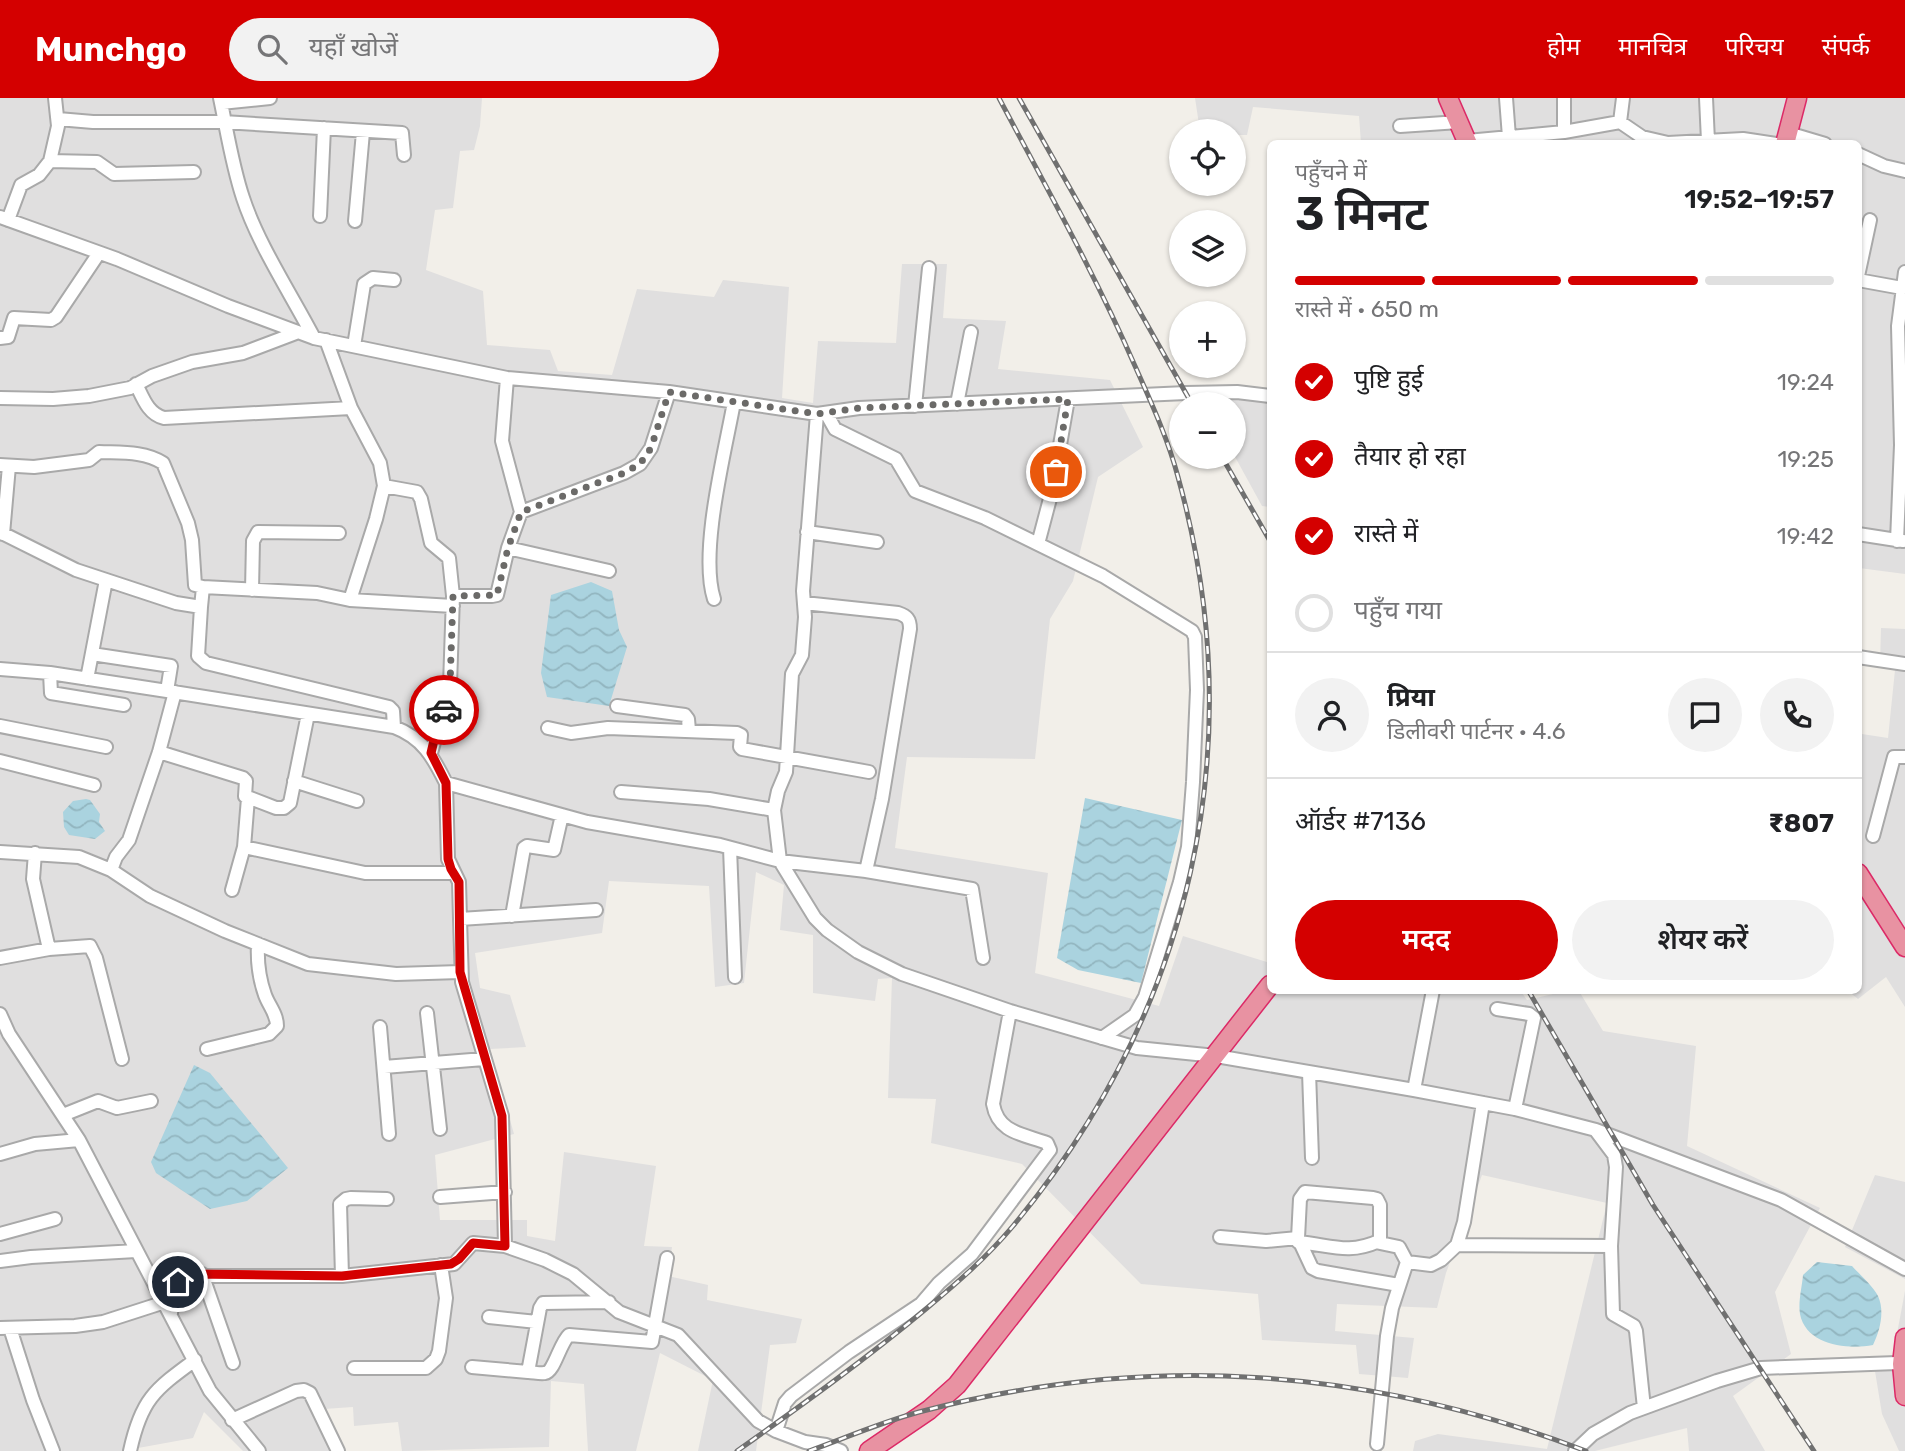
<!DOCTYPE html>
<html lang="hi">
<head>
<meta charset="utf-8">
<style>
  body { margin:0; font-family:Rubik,"Noto Sans Devanagari",sans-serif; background:#f2f2f2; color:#202124; height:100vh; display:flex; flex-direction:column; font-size:26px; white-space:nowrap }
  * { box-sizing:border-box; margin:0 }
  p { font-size:23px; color:#757577 }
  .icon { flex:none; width:38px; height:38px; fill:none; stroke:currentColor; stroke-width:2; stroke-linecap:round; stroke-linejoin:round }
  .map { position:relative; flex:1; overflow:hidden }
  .drawer { position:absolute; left:1267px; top:42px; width:595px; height:854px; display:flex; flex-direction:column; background:#fff; border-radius:10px; box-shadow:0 2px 5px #0004 }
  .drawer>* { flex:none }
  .fabs { position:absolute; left:1169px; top:21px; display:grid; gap:14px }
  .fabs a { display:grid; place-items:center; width:77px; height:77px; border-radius:50%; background:#fff; box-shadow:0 2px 5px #0004; font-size:35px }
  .pin { position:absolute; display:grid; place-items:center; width:60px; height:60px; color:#fff; margin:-30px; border:4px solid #fff; border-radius:50%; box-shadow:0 2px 7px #0007 }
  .courier { position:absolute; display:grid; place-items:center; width:70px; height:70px; margin:-35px; border:5px solid #d40000; border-radius:50%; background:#fff; color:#222; box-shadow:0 2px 9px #0007 }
  .summary em { font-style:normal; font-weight:600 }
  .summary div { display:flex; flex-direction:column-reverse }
  .summary { display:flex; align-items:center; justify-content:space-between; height:119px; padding:0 28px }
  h1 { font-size:46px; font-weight:600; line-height:52px }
  .bar { display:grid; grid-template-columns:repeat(4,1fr); gap:10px 7px; align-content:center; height:84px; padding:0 28px }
  .bar i { height:9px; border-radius:5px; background:#e0e0e0 }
  .bar .on { background:#d40000 }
  .bar p { grid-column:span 4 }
  .line { display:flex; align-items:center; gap:18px; padding:0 28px; border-top:2px solid #e0e0e0 }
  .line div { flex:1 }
  .round { display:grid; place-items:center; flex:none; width:74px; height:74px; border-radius:37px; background:#f2f2f2 }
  ol { padding:0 28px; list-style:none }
  li { display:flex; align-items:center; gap:21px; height:77px }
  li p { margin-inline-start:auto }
  li .icon { padding:7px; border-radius:50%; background:#d40000; color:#fff; stroke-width:4 }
  li:last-child { color:#757577 }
  li i { width:38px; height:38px; border:4px solid #e0e0e0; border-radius:50% }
  .button { display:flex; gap:14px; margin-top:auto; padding:14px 28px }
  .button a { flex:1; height:80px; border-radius:42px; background:#d40000; color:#fff; font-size:28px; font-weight:600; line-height:80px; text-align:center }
  .button a+a { background:#f2f2f2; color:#202124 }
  header { display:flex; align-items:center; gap:42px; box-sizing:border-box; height:98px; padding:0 35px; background:#d40000; color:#fff }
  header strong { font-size:33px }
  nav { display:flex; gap:38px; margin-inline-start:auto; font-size:24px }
  .search { width:490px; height:63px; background:#f2f2f2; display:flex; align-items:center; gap:18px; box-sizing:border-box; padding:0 24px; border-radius:38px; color:#757577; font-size:26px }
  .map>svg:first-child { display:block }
  .residential { fill:#e0dfdf }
  .water { fill:url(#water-waves) }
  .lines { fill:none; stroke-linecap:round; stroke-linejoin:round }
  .minor-casing { stroke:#a9a9a9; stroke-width:16 }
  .highway-casing { stroke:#dc2a67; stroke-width:21 }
  .minor { stroke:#fff; stroke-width:12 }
  .highway { stroke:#e892a2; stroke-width:18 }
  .rail-casing { stroke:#707070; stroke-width:5 }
  .rail { stroke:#fff; stroke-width:2.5; stroke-dasharray:8; stroke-linecap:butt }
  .done { stroke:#6b6a68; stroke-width:7; stroke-dasharray:0 12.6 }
  .route { stroke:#d40000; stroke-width:9 }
</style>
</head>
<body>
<header>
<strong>Munchgo</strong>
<div class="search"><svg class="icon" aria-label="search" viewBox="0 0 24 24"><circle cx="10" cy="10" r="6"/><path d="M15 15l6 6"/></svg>यहाँ खोजें</div>
<nav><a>होम</a><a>मानचित्र</a><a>परिचय</a><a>संपर्क</a></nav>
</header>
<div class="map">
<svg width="1905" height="1353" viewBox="0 0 1905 1353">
  <defs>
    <pattern id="water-waves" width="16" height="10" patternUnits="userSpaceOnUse" patternTransform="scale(1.75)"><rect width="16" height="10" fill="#aad3df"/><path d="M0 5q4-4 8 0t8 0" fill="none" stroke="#92b5bf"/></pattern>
  </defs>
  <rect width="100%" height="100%" fill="#f2efe9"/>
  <path class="residential" d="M0 0H482L480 28 474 52 460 53 453 110 435 112 426 172 483 193 487 247 550 252 558 273 612 277 637 191 714 199 723 182 789 189 782 300 813 305 818 243 896 245 902 166H947L943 220 1006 223 998 271 1110 282 1143 349 1098 379 1073 483 1050 521 1035 661 907 659 895 750 1048 775 1035 875 1159 908 1183 838 1270 865V892H1520L1527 902 1566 893H1579L1603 933 1696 948 1687 1048 1820 1110 1775 1194 1791 1256 1733 1298 1765 1353H1689L1687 1330 1595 1353H1413L1415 1343 1438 1336 1547 1351 1607 1105 1482 1077 1446 1175 1437 1210 1337 1206 1335 1233 1414 1240 1408 1280 1359 1276 1356 1247 1262 1242 1258 1196 1141 1186 1022 1066 931 1045 936 1001 888 1000 892 880 878 881 875 903 813 895V837L780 832 784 787 756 774 744 885 715 889 709 788 609 783 602 835 475 855 480 890 510 897 526 949 490 951 514 1036 435 1057 440 1122H527V1138L555 1143 564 1054 656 1068 644 1148 672 1149 668 1178 708 1187 707 1202 802 1221 796 1245 770 1247 756 1353H698L713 1282 660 1255 636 1353H588L584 1286 551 1283 549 1349 402 1353 398 1324 354 1328 353 1309 324 1311 344 1353H243L204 1314 193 1340 138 1350 137 1353H0Z
    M1195 0H1905V476L1859 470 1858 46 1361 45 1359 18 1253 9 1247 37H1234V33H1200Z
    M1229 288 1270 292V409L1262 408 1234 357V306H1206L1196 289Z
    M1881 530 1905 531V909L1886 879 1858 901 1848 893 1858 892 1859 549 1862 636 1888 640 1895 572 1880 566Z
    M1875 1077 1905 1084V1181L1845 1149Z
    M1905 1193V1353H1899L1882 1316 1873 1261 1893 1257Z"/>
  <path class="water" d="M591 484 612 493 619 532 627 549 609 608 547 599 541 575 551 497Z
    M1085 700 1182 722 1141 885 1078 872 1057 860Z
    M86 701 90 702 100 716 99 724 105 733 95 741 69 737 64 729 63 714 73 703Z
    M194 967 210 975 288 1070 247 1103 210 1111 156 1075 151 1064Z
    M1817 1164 1852 1168C1860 1177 1873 1188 1878 1198 1885 1213 1880 1233 1873 1247 1847 1252 1806 1247 1800 1216 1798 1204 1802 1189 1803 1177Z"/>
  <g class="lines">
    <g class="minor-casing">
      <path id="minor" d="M55 0 58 28 50 63 97 64 114 76 194 74
        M220 0C227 33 232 67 243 100 258 146 291 196 314 240L507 280 669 294 817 316 859 310 1186 295 1237 294 1270 298
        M1506 0 1509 39
        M1564 0V34
        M1706 0 1708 43
        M221 5 270 0
        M58 21 93 24H223L402 35 404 57
        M1620 24 1623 0
        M1400 28 1459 24
        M1788 35 1825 46
        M1467 43 1564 34 1620 24 1642 39 1668 45 1743 41 1776 46
        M1858 56 1884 68 1905 73
        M320 118 324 30
        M0 119 117 161 228 208 314 240
        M8 122 21 87 39 77 50 63
        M355 123 363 34
        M1858 178 1870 122
        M1858 182 1902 190
        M0 240 8 239 14 220 51 222 56 219 99 155
        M354 248 364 186 373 180 394 182
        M507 280 502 343 521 414
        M136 286C143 300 148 316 164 320L351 310
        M0 300 53 301 89 298 130 290 152 278 192 264 243 255 296 235
        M957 306 971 234
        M915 308 929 170
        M826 315 835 331 896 361 915 393 985 420 1103 478 1184 528 1192 533 1195 539 1197 592 1193 684 1188 749 1180 784 1145 899 1135 917 1102 940
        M817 316 803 493 805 519 802 557 792 576 786 674 778 693 774 712 780 763 866 773 972 791 983 860
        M0 367 34 369 89 362 99 354C121 355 144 353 163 365L188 425 192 442 195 487 203 489
        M384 388 417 394 421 401 431 445 449 460 453 498 450 587 431 655
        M0 434 76 472 176 505 201 509 203 489 317 495 350 502 376 421 384 388 380 365 351 310 326 242
        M807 434 877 444
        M3 436 9 368
        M1858 436 1903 443
        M1897 443 1901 347 1898 228 1905 174
        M1038 446 1052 393 1068 301
        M508 450 609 473
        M252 492 253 443 258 434 339 435
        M453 498H492L497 497 508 450 521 414 624 375 640 366 651 350 669 294
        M714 501C699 454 725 354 734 304
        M350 502 453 508
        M804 505 898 515C907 518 910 521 910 531L882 701 866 773
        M201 509 198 558 206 565 389 609 393 613 394 629
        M92 556 171 568 167 593
        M1858 559 1905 566
        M0 571 50 575 167 593 394 629C423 640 433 659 446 685L587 724 720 747 780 763 815 820 827 832 858 854 902 876 1010 913 1137 950 1216 958 1414 992 1515 1011 1596 1032 1781 1102 1905 1171
        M50 575 51 595 124 607
        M87 581 106 482
        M617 608 685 617 688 621 689 632
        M0 628 106 649
        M548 630 571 635 608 630 737 635 741 637 740 649 742 651 869 674
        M159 654 243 680 246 683 245 698 276 710H284L290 705 308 616
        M0 663 94 687
        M294 683 357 703
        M446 685 448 761 459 784 460 821 596 812
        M621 694 709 701 774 712
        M1873 738 1894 659H1905
        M244 749 365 775H453
        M730 750 735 879
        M0 754 79 759 111 772 150 798 225 833 308 866 396 876 460 874
        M35 755 33 781 49 851
        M111 772 116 759 129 742 159 654 175 594
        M232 792 244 749 248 700
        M512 818 524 750 527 748 554 752 562 717
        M460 821 462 884 502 1018 505 1148
        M0 860 49 851 90 848 96 860 122 961
        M1497 911 1529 916 1534 920 1515 1011
        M427 915 440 1031
        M0 916 9 936 79 1042 210 1293 259 1353
        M380 929 389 1036
        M207 951 269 936 277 928C277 916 269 908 265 897 259 880 257 864 258 846
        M384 969 484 961
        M1309 974 1312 1060
        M1414 992 1433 892
        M63 1017 98 1003 117 1010 151 1003
        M0 1056 35 1046 79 1042
        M440 1099 505 1094
        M0 1136 55 1121
        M1220 1139 1266 1143 1298 1140 1300 1101 1305 1094 1373 1100 1377 1101 1380 1107V1145L1399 1149 1407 1164 1431 1167 1441 1162 1457 1147 1464 1124 1483 1005
        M1298 1140 1312 1170 1318 1173 1399 1187
        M1298 1144C1331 1147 1348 1157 1379 1143
        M1457 1147 1611 1148 1616 1069 1614 1057 1596 1033
        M1611 1148 1613 1216 1634 1228 1636 1233 1644 1310
        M0 1163 31 1159 136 1153
        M202 1176 233 1265
        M342 1178 340 1106 346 1101 351 1100 387 1101
        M171 1215 175 1192 183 1178H342L454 1166 473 1145 505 1148 545 1162 573 1176 619 1214 678 1237 758 1323 776 1333 805 1344 826 1347 841 1353
        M489 1219 537 1224
        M0 1230 75 1228 103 1224 165 1204
        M10 1230 33 1302 53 1353
        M472 1269 528 1274 540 1210 543 1205 609 1204
        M354 1270H426L436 1261 439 1253 446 1200 441 1167
        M528 1274C533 1274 540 1276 545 1275 554 1274 560 1245 569 1237L652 1244 667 1160
        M232 1322 296 1293 304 1292 310 1295 338 1353
        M776 1333 785 1305 791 1298 849 1254 921 1206 939 1185 972 1156 1050 1052 1047 1045C1023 1036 998 1035 993 1006L1010 913
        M1377 1346 1387 1238 1392 1210 1407 1164
        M130 1353C141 1302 154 1292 195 1262
        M1575 1353 1593 1336 1630 1315 1717 1283 1761 1270 1897 1265 1905 1269"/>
    </g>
    <g class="highway-casing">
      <path id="highway" d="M1448 0 1468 46
        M1785 46 1797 0
        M1858 775 1905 849
        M1905 1240 1902 1266 1905 1298
        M869 1353 929 1312 957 1287 1270 887"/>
    </g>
    <use href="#minor" class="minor"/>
    <use href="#highway" class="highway"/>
    <g class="rail-casing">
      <path id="rail" d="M1019 0 1192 306
        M1222 359 1270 443
        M1528 892 1653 1107 1814 1353
        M737 1353C802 1307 866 1261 927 1210 957 1185 987 1159 1013 1128 1191 914 1253 649 1178 379 1168 341 1151 304 1135 268 1095 176 1046 89 999 0
        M809 1353C845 1340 882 1324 919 1314 1148 1254 1366 1269 1586 1353"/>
    </g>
    <use href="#rail" class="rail"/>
  </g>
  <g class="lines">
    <path class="done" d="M444 612 450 587 453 498 497 497 508 450 521 414 624 375 640 366 651 350 669 294 817 316 859 310 1068 301 1056 374"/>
    <path class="route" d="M178 1184 183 1178 191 1176 342 1178 451 1166 459 1161 473 1145 505 1148 502 1018 460 874 459 784 451 771 448 761 446 685 431 655 435 638 444 612"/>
  </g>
</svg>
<div class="fabs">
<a><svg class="icon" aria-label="locate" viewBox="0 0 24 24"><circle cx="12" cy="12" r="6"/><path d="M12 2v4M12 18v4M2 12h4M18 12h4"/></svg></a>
<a><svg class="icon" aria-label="layers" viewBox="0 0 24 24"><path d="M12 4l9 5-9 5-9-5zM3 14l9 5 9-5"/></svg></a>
<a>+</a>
<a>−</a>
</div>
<div class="pin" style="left:1056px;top:374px;background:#ea580c"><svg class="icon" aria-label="bag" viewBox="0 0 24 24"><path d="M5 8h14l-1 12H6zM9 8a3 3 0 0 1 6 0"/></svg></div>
<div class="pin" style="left:178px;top:1184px;background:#1f2937"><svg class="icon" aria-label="home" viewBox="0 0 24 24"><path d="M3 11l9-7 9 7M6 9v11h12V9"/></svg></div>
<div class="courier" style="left:444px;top:612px"><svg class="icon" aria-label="car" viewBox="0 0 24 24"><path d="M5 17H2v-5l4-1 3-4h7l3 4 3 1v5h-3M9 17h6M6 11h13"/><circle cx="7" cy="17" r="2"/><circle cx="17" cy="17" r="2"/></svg></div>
<section class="drawer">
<div class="summary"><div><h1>3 मिनट</h1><p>पहुँचने में</p></div><em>19:52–19:57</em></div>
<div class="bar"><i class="on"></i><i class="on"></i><i class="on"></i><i></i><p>रास्ते में · 650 m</p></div>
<ol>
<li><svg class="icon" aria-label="check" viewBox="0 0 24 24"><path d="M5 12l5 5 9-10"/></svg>पुष्टि हुई<p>19:24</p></li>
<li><svg class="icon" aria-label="check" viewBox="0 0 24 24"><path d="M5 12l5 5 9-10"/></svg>तैयार हो रहा<p>19:25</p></li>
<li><svg class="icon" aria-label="check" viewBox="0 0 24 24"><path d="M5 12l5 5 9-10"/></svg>रास्ते में<p>19:42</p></li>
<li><i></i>पहुँच गया</li>
</ol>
<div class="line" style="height:126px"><a class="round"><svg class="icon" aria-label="person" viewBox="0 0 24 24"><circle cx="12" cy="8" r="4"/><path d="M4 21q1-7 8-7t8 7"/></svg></a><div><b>प्रिया</b><p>डिलीवरी पार्टनर · 4.6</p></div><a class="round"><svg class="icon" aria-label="chat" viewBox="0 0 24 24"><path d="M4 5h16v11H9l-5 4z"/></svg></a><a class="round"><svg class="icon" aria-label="phone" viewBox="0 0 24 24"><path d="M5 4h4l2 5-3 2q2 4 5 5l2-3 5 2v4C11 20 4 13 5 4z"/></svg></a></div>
<div class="line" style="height:91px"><div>ऑर्डर #7136</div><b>₹807</b></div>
<div class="button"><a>मदद</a><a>शेयर करें</a></div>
</section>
</div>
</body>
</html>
